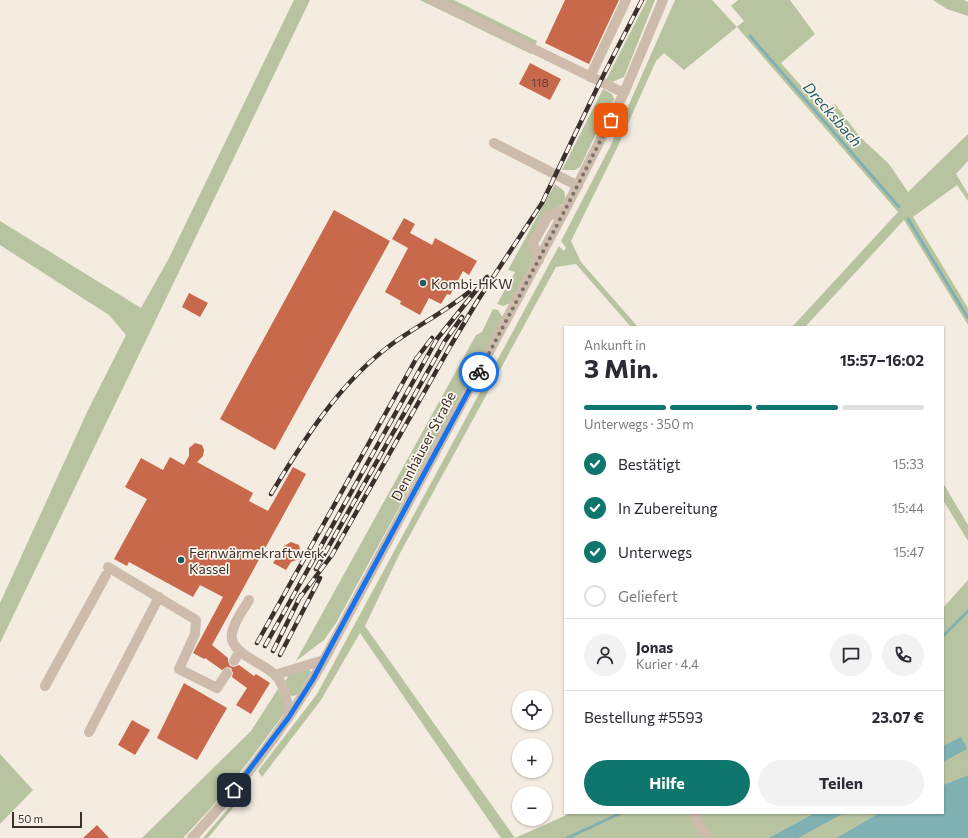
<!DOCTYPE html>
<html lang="de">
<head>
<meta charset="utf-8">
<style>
  body { margin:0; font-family:Commissioner,sans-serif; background:#f2f2f3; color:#2b2b33; height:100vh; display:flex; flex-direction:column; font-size:15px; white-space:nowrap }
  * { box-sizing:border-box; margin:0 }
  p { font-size:13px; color:#7c7c81 }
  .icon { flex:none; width:22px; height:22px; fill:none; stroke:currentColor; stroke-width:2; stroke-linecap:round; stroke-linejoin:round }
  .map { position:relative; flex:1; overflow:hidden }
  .side { position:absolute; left:564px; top:326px; width:380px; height:488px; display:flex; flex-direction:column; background:#fff; border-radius:0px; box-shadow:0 1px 3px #0004 }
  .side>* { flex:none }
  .fabs { position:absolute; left:512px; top:690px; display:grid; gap:8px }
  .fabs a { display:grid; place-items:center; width:40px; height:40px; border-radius:50%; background:#fff; box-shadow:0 1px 3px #0004; font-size:20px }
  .scale { position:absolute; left:12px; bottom:10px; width:70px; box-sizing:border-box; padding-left:4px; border:2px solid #3b302b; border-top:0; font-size:11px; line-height:14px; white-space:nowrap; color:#3b302b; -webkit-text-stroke:3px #fbf5ee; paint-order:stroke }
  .pin { position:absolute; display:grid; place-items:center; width:34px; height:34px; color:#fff; margin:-17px; border-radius:8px; box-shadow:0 2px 6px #0006 }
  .courier { position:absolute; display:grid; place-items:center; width:40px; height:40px; margin:-20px; border:3px solid #1a73e8; border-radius:50%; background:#fff; color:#222; box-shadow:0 1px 5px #0007 }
  .overview em { font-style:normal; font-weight:700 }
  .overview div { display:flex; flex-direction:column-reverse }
  .overview { display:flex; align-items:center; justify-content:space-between; height:68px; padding:0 20px }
  h1 { font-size:26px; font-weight:700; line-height:30px }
  .bar { display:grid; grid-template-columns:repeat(4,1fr); gap:6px 4px; align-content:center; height:48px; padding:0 20px }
  .bar i { height:5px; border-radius:3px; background:#e1e1e2 }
  .bar .current { background:#0f766e }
  .bar p { grid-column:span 4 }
  .line { display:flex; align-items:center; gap:10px; padding:0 20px; border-top:1px solid #e1e1e2 }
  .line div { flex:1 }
  .round { display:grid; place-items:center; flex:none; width:42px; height:42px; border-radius:21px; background:#f2f2f3 }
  ol { padding:0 20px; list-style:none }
  li { display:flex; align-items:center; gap:12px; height:44px }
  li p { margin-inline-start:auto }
  li .icon { padding:4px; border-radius:50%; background:#0f766e; color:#fff; stroke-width:4 }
  li:last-child { color:#7c7c81 }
  li i { width:22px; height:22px; border:2px solid #e1e1e2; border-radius:50% }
  .primary-button { display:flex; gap:8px; margin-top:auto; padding:8px 20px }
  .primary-button a { flex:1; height:46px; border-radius:24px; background:#0f766e; color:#fff; font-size:16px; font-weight:700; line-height:46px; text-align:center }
  .primary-button a+a { background:#f2f2f3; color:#2b2b33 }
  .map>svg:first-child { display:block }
  .green { fill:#b8c4a0 }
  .water { fill:#7fb0b2 }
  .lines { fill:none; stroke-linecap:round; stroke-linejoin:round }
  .stream { stroke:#7fb0b2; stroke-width:3 }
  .building { fill:#c8694b }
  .minor { stroke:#cdbbac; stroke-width:10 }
  .rail-casing { stroke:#3b302b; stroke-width:4.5 }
  .rail { stroke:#fbf5ee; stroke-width:3; stroke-dasharray:9; stroke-linecap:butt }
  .done { stroke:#7c716b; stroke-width:4; stroke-dasharray:0 7.2 }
  .route { stroke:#1a73e8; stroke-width:5 }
  .poi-dot { fill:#1f5a5e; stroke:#fbf5ee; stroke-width:1.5 }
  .labels { text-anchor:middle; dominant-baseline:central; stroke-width:3.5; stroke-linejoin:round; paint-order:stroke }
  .number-label { font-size:12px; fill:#5e3e33 }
  .poi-label { font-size:14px; fill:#3b302b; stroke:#fbf5ee; text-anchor:start }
  .street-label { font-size:14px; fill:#3b302b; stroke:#fbf5ee }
  .water-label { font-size:15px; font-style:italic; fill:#1f5a5e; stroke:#fbf5ee }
</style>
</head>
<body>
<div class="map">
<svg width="968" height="838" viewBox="0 0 968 838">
  <rect width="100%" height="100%" fill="#f4ebe1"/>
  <path class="green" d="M294 0H310L0 643V603L88 410 126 335 109 315 0 245V221L141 308 169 258Z
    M420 0H454L537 41 531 54Z
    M647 0H655L624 77 612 82 606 80Z
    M675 0H712L737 27 744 21 731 6 738 0H790L815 34 781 63 822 110 835 104 860 137 889 164 908 192 968 134V161L956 174 968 194V201L957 185 913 217 968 308V325L904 220 805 327H792L898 212 737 27 684 70 664 53 656 61 617 148 571 241 581 262 638 327H631L576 264 556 267 399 555 365 626 515 838H501L360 633 321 700 262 777 258 771 317 694 559 246 564 251 566 248 561 241 611 145Z
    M933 0H964L968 2V16L947 9Z
    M603 89 612 94 614 99 610 109 605 115 580 167 575 170H562Z
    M555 184 564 191C569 205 556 209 545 214L534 258 510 303 503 306 497 304 515 272 508 270Z
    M493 309 498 310 503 318 336 623 324 640 296 661 476 335 482 332Z
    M943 483 968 525V541L943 500Z
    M968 580V775L943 785V608Z
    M308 668 311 672 298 694 294 696 288 695 284 683 289 675Z
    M278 689 284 705V714L249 761 211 808 183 838H142L251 731Z
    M0 754 33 790 0 824Z
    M239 796 241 798 208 838H203Z
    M571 813H879L836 838H515Z"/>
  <path class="water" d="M961 737 967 749 943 762V746Z
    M968 775V838H836L879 813H943V785Z
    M815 813H844L798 838H769Z"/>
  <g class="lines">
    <path class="stream" d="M750 36 899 207
      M908 219 968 318
      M943 636 968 611
      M567 838 621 813"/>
  </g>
  <path class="building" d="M565 0H619L589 64 545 43Z
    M530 63 561 79 550 100 519 84Z
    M334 210 390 241 275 450 220 419Z
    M404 218 415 224 410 233 432 245 435 238 477 261 469 275 463 271 450 295 447 294 441 304 429 298 420 315 400 304 401 301 385 292 408 248 392 239Z
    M189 293 208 303 200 317 182 307Z
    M195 443 202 445 204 450 203 456 197 462 253 493 249 501 268 511 293 467 306 474 212 645 228 658V661L230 666 234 667 239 665 254 676 256 674 270 683 251 714 236 705 247 688 232 677 233 673 231 668 227 667 222 670 205 658 204 659 193 653 223 597 200 585 193 597 129 562 127 566 114 559 147 499 125 487 141 458 163 470 170 457 184 465 189 456V448Z
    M291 542 299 545 301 553 299 559 291 562 286 570 273 563 277 557 279 558 284 546Z
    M184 683 227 708 197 760 157 738Z
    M132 720 150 730 135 755 118 745Z
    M97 825 109 838H83Z"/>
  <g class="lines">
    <path class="minor" d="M433 0 624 93
      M590 77 626 0
      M494 143 578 186
      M539 260 533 243 548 216 565 210
      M108 567 196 620 195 634 179 669 217 688 227 673
      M249 600C244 609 234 621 232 633 228 653 262 662 274 674 285 684 288 703 289 717
      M234 661 240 651
      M275 675 324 660
      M45 686 106 575
      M89 732 159 597
      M694 813 707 838
      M192 838C242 784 287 725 324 660L565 210 624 93 663 0"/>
    <g class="rail-casing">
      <path id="rail" d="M271 494C303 441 338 385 388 347 414 327 444 313 469 292
        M316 569 445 341 462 317
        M298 600 332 555 451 345 478 300 542 203 600 82 642 0
        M257 643 416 359 432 338
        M265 646 437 339 487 277
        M273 651 301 595
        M280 655 320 578"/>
    </g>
    <use href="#rail" class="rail"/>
  </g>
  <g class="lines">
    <path class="done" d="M479 372 565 210 611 120"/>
    <path class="route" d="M234 790 289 717 313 679 479 372"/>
  </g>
  <g class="poi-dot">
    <circle cx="423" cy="283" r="4"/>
    <circle cx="181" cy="560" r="4"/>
  </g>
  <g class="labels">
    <g class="number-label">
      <text x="540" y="82">118</text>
    </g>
    <g class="poi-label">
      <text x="431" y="283">Kombi-HKW</text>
      <text x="189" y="552">Fernwärmekraftwerk<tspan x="189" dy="16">Kassel</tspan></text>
    </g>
    <g class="street-label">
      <text transform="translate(423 446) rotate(-62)">Dennhäuser Straße</text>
    </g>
    <g class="water-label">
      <text transform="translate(833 114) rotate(49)">Drecksbach</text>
    </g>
  </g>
</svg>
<div class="fabs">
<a><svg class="icon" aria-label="locate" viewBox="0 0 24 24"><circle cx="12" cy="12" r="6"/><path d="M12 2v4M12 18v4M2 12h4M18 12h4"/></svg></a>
<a>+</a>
<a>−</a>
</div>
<div class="scale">50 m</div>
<div class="pin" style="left:611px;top:120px;background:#ea580c"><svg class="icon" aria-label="bag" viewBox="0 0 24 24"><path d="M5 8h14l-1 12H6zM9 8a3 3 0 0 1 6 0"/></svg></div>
<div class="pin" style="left:234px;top:790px;background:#1f2937"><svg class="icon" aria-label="home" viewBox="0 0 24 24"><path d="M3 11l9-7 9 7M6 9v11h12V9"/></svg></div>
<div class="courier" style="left:479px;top:372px"><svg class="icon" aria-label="bike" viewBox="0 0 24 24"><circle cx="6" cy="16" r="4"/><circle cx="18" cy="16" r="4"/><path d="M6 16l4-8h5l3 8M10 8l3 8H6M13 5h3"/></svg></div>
<section class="side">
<div class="overview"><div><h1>3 Min.</h1><p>Ankunft in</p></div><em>15:57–16:02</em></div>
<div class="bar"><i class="current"></i><i class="current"></i><i class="current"></i><i></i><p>Unterwegs · 350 m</p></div>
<ol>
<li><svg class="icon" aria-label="check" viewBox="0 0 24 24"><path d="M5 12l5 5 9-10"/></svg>Bestätigt<p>15:33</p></li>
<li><svg class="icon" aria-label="check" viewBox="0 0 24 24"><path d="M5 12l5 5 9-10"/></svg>In Zubereitung<p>15:44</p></li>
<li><svg class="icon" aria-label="check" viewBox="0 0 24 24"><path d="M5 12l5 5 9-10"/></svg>Unterwegs<p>15:47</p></li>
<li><i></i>Geliefert</li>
</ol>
<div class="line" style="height:72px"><a class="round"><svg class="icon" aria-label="person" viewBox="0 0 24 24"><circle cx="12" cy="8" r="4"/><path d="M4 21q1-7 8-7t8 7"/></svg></a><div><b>Jonas</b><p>Kurier · 4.4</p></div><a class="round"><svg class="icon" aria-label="chat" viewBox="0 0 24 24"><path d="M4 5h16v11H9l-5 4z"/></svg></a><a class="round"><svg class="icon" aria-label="phone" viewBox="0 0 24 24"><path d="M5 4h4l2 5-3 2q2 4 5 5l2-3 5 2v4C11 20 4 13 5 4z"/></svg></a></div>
<div class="line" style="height:52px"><div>Bestellung #5593</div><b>23.07 €</b></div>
<div class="primary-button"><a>Hilfe</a><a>Teilen</a></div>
</section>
</div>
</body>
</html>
